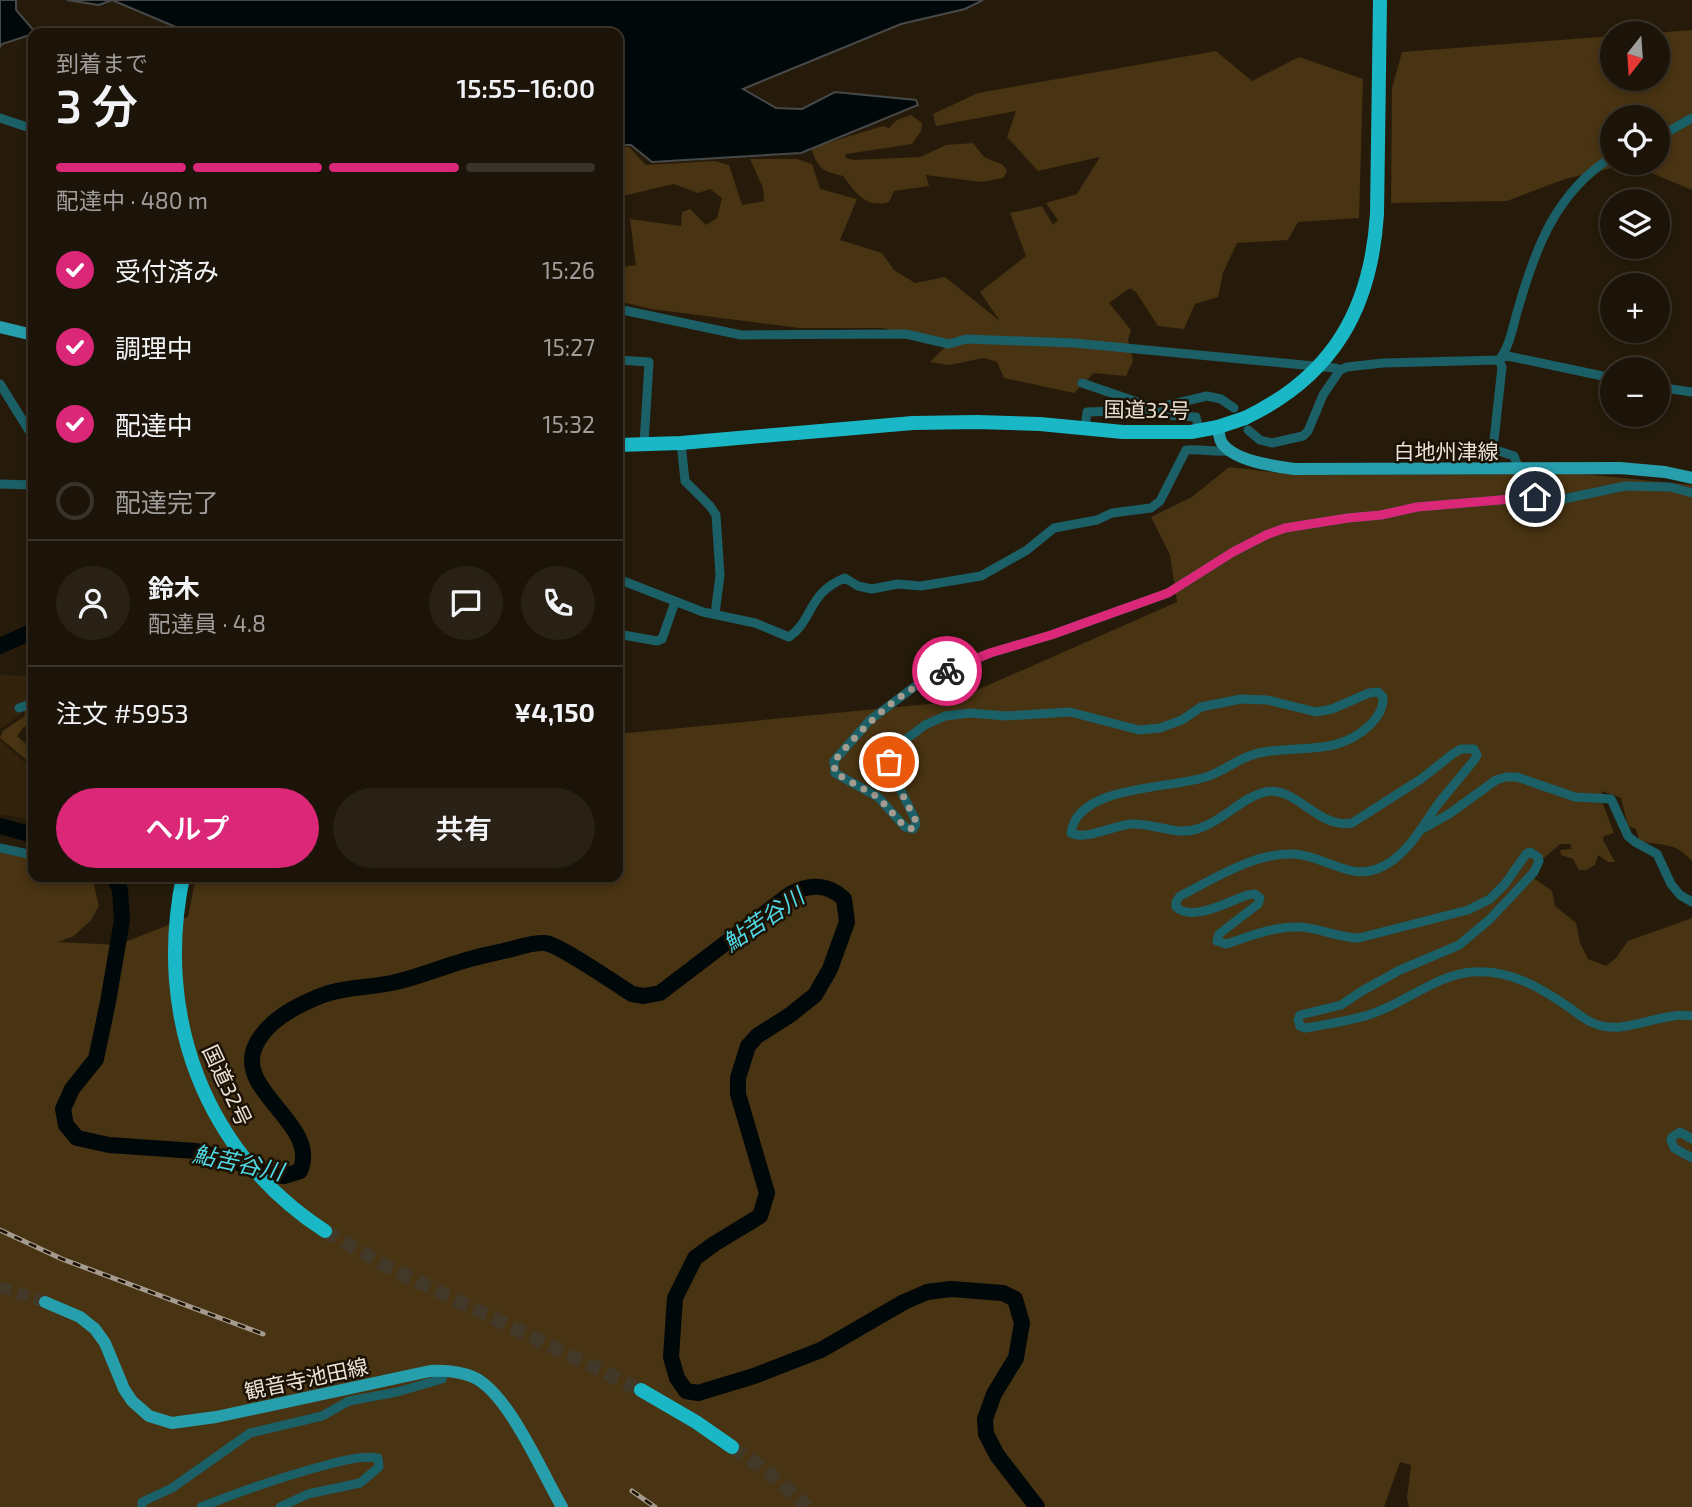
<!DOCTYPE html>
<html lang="ja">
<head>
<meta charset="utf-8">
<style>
  body { margin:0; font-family:"Exo 2","Noto Sans JP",sans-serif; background:#292116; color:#f1f3f6; height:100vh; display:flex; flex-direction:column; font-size:26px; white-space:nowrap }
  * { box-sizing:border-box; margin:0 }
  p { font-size:23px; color:#a09e9c }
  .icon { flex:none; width:38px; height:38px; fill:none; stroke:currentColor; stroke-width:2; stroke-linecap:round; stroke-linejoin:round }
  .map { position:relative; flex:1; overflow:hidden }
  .drawer { position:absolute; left:28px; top:28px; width:595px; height:854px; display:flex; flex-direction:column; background:#1c1408; border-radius:14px; box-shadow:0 4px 10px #0003,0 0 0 2px #3a3329 }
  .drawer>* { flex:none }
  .needle { width:46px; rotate:197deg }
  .controls { position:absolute; left:1600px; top:21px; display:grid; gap:14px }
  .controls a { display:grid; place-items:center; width:70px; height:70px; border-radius:50%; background:#1c1408; box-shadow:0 4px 10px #0003,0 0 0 2px #3a3329; font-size:35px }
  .pin { position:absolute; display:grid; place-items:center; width:60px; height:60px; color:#fff; margin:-30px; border:4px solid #fff; border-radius:50%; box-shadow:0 2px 7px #0007 }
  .courier { position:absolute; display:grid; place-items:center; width:70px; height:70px; margin:-35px; border:5px solid #db2777; border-radius:50%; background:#fff; color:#222; box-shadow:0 2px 9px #0007 }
  .headline em { font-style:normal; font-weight:600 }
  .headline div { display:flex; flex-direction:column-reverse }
  .headline { display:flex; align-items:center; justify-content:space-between; height:119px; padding:0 28px }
  h1 { font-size:46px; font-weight:600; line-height:52px }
  .bar { display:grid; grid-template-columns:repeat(4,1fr); gap:10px 7px; align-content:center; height:84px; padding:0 28px }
  .bar i { height:9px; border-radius:5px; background:#3a3329 }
  .bar .active { background:#db2777 }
  .bar p { grid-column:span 4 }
  .line { display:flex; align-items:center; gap:18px; padding:0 28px; border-top:2px solid #3a3329 }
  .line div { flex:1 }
  .round { display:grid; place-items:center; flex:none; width:74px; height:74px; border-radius:37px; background:#292116 }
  ol { padding:0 28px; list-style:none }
  li { display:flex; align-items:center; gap:21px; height:77px }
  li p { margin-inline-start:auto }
  li .icon { padding:7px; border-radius:50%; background:#db2777; color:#fff; stroke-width:4 }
  li:last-child { color:#a09e9c }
  li i { width:38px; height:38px; border:4px solid #3a3329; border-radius:50% }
  .primary-button { display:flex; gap:14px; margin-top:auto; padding:14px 28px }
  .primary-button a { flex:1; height:80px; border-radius:42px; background:#db2777; color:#fff; font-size:28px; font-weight:600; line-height:80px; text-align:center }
  .primary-button a+a { background:#292116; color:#f1f3f6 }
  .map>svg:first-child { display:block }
  .built { fill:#33230c }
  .green { fill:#483312; fill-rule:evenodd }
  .water { fill:#01080a; stroke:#474948; stroke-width:2 }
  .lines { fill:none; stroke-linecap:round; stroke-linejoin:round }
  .river { stroke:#01080a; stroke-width:16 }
  .major-tunnel { stroke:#433929; stroke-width:12; stroke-dasharray:12 6; stroke-linecap:butt }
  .highway-tunnel { stroke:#433929; stroke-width:14; stroke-dasharray:14 7; stroke-linecap:butt }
  .minor { stroke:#1b5f67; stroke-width:9 }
  .major { stroke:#279eab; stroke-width:12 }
  .highway { stroke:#1ab8c7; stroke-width:14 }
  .rail-casing { stroke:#a49b8e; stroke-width:5 }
  .rail { stroke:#1c1203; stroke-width:2.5; stroke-dasharray:8; stroke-linecap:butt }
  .highway-bridge { stroke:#1ab8c7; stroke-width:14 }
  .done { stroke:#a59c90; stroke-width:7; stroke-dasharray:0 12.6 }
  .route { stroke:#db2777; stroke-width:9 }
  .labels { text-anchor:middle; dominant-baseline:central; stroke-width:5; stroke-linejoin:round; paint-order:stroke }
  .street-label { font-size:21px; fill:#eae2d8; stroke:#1c1203 }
  .water-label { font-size:23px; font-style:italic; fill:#4fd9e8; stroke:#1c1203 }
</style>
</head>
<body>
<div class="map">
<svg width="1692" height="1507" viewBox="0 0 1692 1507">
  <rect width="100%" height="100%" fill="#261b0a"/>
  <path class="built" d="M0 675 33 676V698L16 704 22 713 0 729Z
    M0 740 33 770V820L0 814Z"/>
  <path class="green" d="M1692 30V190L1630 164 1565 179 1507 201 1391 203 1392 88 1402 52 1612 36V79H1657V33H1652ZM1612 117H1657V163H1612Z
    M1216 51 1252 81 1299 57 1363 79 1359 218 1298 222 1288 240 1237 243 1223 273 1218 297 1195 304 1184 329 1158 326 1136 292 1130 288 1109 303 1131 330 1128 340 1133 361 1126 376 1094 373 1074 393 1004 378 997 362 984 358 949 365 930 362 948 344 882 328H800L651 309 618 301V268L636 265 630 219 681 226 682 212 690 209 706 225 717 218 722 198 710 189 698 193 674 184 618 197V147H629L646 165 714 161 729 165 742 205 764 201 763 188 750 159H797L812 164 820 189 857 199 840 240 882 253 894 270 915 283 945 277 1000 321 980 292 1026 256 1010 213 1042 206 1053 225 1058 220 1046 203 1077 194 1100 157 1038 171 1007 137 1016 111 936 126 933 114 978 93Z
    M911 115 922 123 921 131 912 144 846 154 845 158 854 160 920 157 946 145 973 143 984 157 1003 165 1007 171 1003 178 981 182 926 175 929 186 894 191 889 202C866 209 855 192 843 176 821 171 819 169 811 148L883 126 889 128 897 120Z
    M1229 467 1299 475 1582 474 1692 485V861C1688 857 1683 852 1679 850 1667 842 1653 846 1639 840L1636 829 1628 826 1621 798 1602 791 1603 804 1614 833 1604 836 1603 840 1615 862H1608L1598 855 1595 865 1586 870H1579L1573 859 1561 855 1560 850 1572 849 1570 844H1560L1527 873 1552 891 1555 906 1576 923 1580 943 1588 959 1606 966 1616 958 1628 941 1692 918V1507H1409L1407 1498 1411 1465 1400 1462 1384 1507H0V850L33 858V877H92L99 906 91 920 74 936 58 942 118 945 188 917 196 877H618V734L950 702 1177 602 1170 555 1151 517 1192 497Z
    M33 707 32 722 23 728 17 736 26 744 33 738V765L0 738 3 731 25 716 24 710Z"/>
  <path class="water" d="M0 0H16V10L36 33 2 44 0 47Z
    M67 0H983L965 9 901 24 743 89 776 108 802 109 835 92 916 100 918 105 801 153 652 162 631 145H618V33H190L112 0 99 5Z"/>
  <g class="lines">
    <path class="river" d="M0 646 33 631
      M0 826 33 835
      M114 877 120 890 122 920 108 1002 96 1059 72 1089 63 1109 66 1125 77 1138 109 1145 196 1151 232 1160 268 1175 284 1176 300 1171C320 1125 238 1093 254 1049 264 1022 297 1005 323 995 347 986 372 988 396 982 417 977 437 969 457 963 474 957 491 954 508 950 520 947 533 942 545 943 560 945 616 984 632 994L644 996 660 993 790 894C809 884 827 883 844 899L847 922 830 969 815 995 790 1015 757 1036 748 1046 738 1078V1094L767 1193 760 1216 714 1244 695 1258 675 1298 671 1357 677 1378 686 1391 698 1393 754 1376 821 1350 904 1302 927 1292 951 1289 1003 1293 1015 1299 1022 1323 1016 1358 994 1394 985 1419 986 1434 997 1455 1037 1507"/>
    <path class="major-tunnel" d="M0 1287 45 1302"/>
    <path class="highway-tunnel" d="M325 1231 386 1266 641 1390
      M732 1447 767 1471 808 1507"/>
    <path class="minor" d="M0 118 33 129
      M1657 138 1692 118
      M618 309 741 335 906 334 949 344 966 339 1074 343 1335 368 1340 370
      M1503 355 1612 378
      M618 360 649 362 644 444
      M1082 383 1155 408
      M0 384 33 437
      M1657 387 1692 392
      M1147 410 1149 414 1196 417 1199 431
      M1085 429 1087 412 1147 410 1207 396 1221 399 1234 408
      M1248 430 1260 440 1272 443 1303 436 1308 431 1323 395 1340 370 1347 367 1383 363 1499 360
      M681 443 685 481 710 506 716 515 720 575 715 614
      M1519 469 1514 456 1493 449 1502 367 1499 360C1510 347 1513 325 1518 309 1535 249 1556 192 1612 157
      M0 484 33 485
      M1692 493 1670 487 1625 486 1559 500 1535 497 1417 507 1381 515 1348 518 1285 528 1266 535 1233 552 1168 593 1051 635 990 653 922 681 870 720 834 761 835 773 878 797 905 827 913 829 916 824 915 819 891 771 890 755 901 743 925 725 945 716 970 713 1006 716 1070 712 1139 730 1160 728 1182 720 1201 707 1241 699 1267 700 1316 712 1332 709 1369 693 1378 692 1383 697C1384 708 1378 717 1370 725 1336 757 1300 744 1259 753 1239 757 1225 771 1206 777 1169 789 1077 785 1071 833 1085 841 1114 825 1132 824 1155 823 1177 837 1200 828 1224 820 1241 798 1265 792 1296 785 1317 829 1352 823L1421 779 1454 753 1461 749H1474L1477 755 1475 759C1463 774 1450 789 1438 804 1421 828 1406 858 1377 869 1349 880 1322 855 1294 854 1255 852 1214 879 1180 896L1176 902V907C1192 922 1228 902 1247 895L1255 894 1260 898 1258 904 1219 934 1217 941 1226 944C1251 936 1274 926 1300 927 1320 928 1338 938 1359 938L1468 910 1490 899 1505 884 1526 854 1530 852 1538 857 1539 861 1534 872 1490 919 1459 945 1400 970 1362 991 1341 1005 1300 1015 1298 1020 1300 1026 1305 1028 1312 1027C1332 1023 1355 1020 1374 1013 1408 1001 1437 975 1472 972 1510 969 1541 988 1570 1008 1577 1013 1585 1020 1593 1023 1624 1037 1659 1011 1692 1016
      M618 579 703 612 755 623 789 637C813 621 808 592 845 578L858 586 872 589 898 584 921 586 981 576 1027 550 1054 528 1097 520 1112 513 1151 508 1160 501 1186 450C1200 449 1214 452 1229 451
      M618 634 657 641 662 639 675 602
      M19 708 33 703
      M1422 829 1449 814 1496 780 1506 777H1517L1575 797 1611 799 1628 836 1635 842 1657 854 1671 884 1680 895 1692 902
      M0 848 33 855
      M1692 1139 1680 1132 1672 1137 1671 1140 1674 1148 1692 1158
      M142 1507V1502L172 1488 250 1433 322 1416 349 1401 397 1392 442 1379 445 1370
      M201 1507C239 1492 276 1479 315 1468 335 1463 357 1455 378 1458L379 1467 360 1483 308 1494 280 1507"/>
    <path class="major" d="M0 327 33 335
      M1218 427C1219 432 1219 439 1222 443 1234 461 1274 466 1294 469L1620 468 1665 472 1692 478
      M45 1302 80 1317 95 1329 105 1343 124 1389 132 1401 149 1416 172 1423 216 1417 430 1371C444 1370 459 1371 473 1377 508 1392 542 1473 562 1507"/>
    <path class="highway" d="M618 445 681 443 913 423 977 422 1040 424 1123 432H1191L1218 427 1245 418
      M183 877C154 1016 204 1152 325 1231
      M641 1390 696 1422 732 1447"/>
    <g class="rail-casing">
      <path id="rail" d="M0 1230 62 1259 263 1334
        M632 1491 655 1507"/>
    </g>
    <use href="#rail" class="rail"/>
    <path class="highway-bridge" d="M1245 418C1333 376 1371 309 1377 214L1380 0"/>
  </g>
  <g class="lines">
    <path class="done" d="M889 762 895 780 915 819 916 824 913 829 905 827 878 797 835 773 834 761C868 722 898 691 947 671"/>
    <path class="route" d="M947 671 990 653 1051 635 1168 593 1233 552 1266 535 1285 528 1348 518 1381 515 1417 507 1535 497"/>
  </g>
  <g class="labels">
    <g class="street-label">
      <text transform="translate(1147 409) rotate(1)">国道32号</text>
      <text x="1446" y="450">白地州津線</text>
      <text transform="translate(228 1085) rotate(65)">国道32号</text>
      <text transform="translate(306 1378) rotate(-12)">観音寺池田線</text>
    </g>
    <g class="water-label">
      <text transform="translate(763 919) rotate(-34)">鮎苦谷川</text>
      <text transform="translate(238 1162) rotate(12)">鮎苦谷川</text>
    </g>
  </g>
</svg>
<div class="controls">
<a><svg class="needle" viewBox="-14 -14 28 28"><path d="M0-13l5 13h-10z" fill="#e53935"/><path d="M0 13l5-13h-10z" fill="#a09e9c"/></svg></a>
<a><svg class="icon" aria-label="locate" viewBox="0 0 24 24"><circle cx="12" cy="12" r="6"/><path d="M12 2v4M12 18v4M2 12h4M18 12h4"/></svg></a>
<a><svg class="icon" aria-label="layers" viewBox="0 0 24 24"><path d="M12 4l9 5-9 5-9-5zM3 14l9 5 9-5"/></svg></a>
<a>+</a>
<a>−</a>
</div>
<div class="pin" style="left:889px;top:762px;background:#ea580c"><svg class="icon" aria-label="bag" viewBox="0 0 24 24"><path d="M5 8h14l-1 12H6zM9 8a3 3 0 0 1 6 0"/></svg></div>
<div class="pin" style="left:1535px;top:497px;background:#1f2937"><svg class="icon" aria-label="home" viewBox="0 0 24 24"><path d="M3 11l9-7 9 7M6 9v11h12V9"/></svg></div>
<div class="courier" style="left:947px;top:671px"><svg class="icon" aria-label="bike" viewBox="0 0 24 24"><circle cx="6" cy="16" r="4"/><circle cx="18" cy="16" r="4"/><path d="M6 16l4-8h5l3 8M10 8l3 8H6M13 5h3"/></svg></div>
<section class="drawer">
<div class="headline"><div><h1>3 分</h1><p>到着まで</p></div><em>15:55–16:00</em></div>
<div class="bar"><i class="active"></i><i class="active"></i><i class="active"></i><i></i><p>配達中 · 480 m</p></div>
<ol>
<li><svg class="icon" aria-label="check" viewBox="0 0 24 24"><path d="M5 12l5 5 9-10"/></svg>受付済み<p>15:26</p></li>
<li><svg class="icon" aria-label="check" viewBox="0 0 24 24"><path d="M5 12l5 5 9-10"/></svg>調理中<p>15:27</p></li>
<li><svg class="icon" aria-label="check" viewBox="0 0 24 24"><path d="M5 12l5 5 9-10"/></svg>配達中<p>15:32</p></li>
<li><i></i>配達完了</li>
</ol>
<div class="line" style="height:126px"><a class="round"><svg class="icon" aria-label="person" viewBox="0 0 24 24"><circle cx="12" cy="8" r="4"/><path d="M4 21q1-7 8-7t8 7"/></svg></a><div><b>鈴木</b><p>配達員 · 4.8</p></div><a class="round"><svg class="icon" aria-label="chat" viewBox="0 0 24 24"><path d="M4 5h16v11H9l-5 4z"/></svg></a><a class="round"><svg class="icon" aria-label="phone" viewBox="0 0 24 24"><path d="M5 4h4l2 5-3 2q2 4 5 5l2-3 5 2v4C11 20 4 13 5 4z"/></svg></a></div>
<div class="line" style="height:91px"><div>注文 #5953</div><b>¥4,150</b></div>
<div class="primary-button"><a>ヘルプ</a><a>共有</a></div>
</section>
</div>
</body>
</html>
